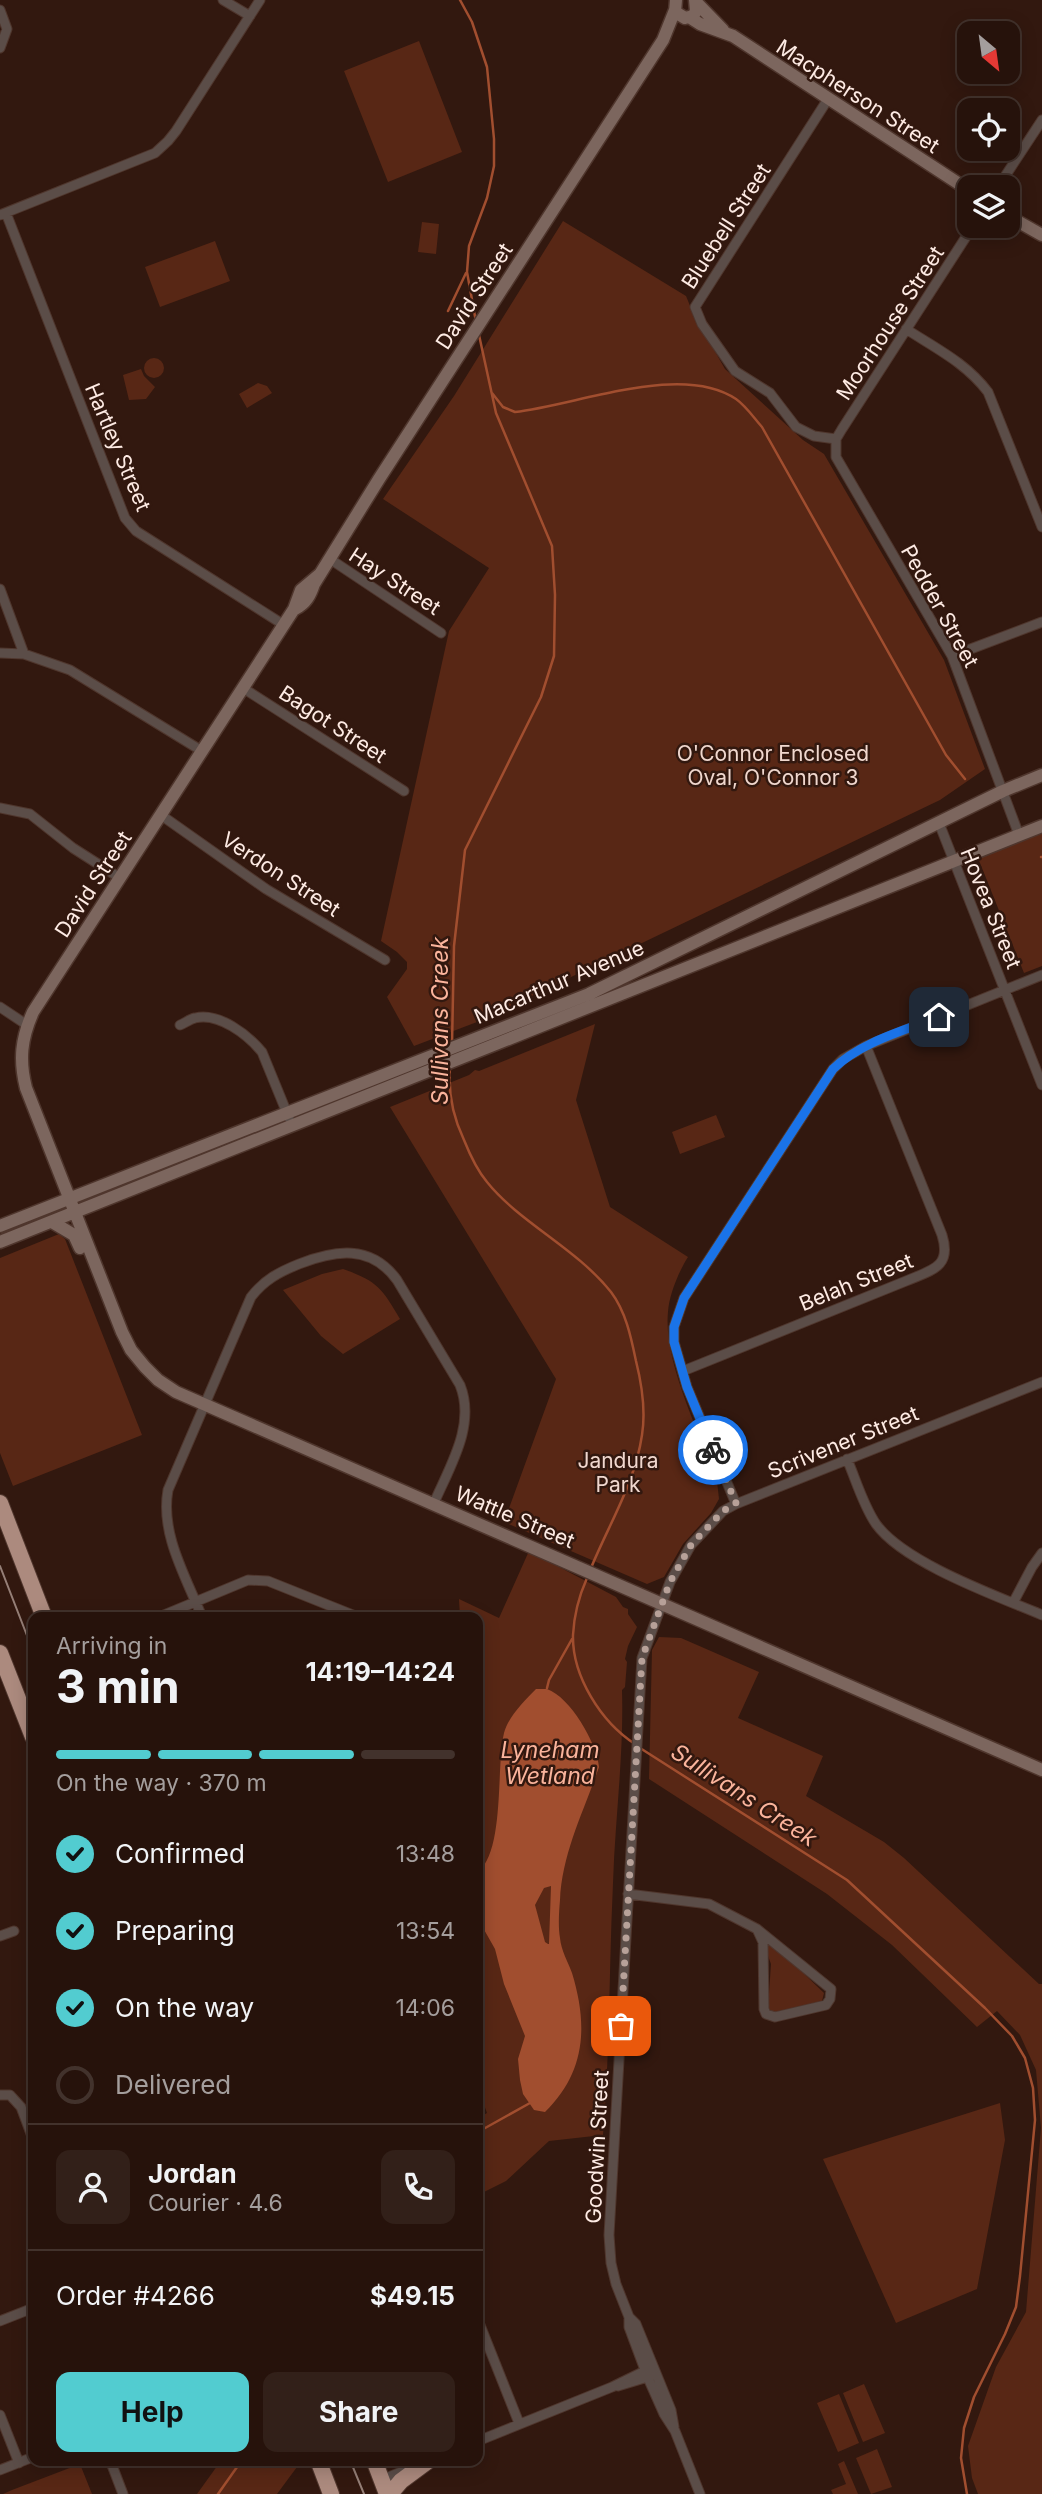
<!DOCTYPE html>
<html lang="en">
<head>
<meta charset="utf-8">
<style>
  body { margin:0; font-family:Inter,sans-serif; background:#322019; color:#f1f3f6; height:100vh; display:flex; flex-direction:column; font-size:26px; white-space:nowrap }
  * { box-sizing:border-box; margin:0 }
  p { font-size:23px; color:#a49e9d }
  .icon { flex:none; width:38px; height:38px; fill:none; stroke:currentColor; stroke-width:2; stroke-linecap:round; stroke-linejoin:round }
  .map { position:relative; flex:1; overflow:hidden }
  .side { position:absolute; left:28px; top:1612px; width:455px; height:854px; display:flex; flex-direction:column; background:#26120b; border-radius:14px; box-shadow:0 4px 18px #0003,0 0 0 2px #42322c }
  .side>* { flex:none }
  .needle { width:46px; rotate:151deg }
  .tools { position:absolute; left:957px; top:21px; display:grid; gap:14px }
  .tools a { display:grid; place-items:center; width:63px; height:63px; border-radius:14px; background:#26120b; box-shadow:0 4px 18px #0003,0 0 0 2px #42322c; font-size:35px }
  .pin { position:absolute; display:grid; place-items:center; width:60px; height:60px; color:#fff; margin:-30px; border-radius:14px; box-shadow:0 4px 10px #0006 }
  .courier { position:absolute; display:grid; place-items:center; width:70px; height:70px; margin:-35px; border:5px solid #1a73e8; border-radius:50%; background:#fff; color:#222; box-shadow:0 2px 9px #0007 }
  .headline em { font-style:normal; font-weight:700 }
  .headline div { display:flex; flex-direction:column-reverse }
  .headline { display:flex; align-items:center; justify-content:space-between; height:119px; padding:0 28px }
  h1 { font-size:46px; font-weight:700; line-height:52px }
  .bar { display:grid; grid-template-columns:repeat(4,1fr); gap:10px 7px; align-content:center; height:84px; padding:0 28px }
  .bar i { height:9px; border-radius:5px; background:#42322c }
  .bar .on { background:#52ccd0 }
  .bar p { grid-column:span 4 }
  .line { display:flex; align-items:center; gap:18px; padding:0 28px; border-top:2px solid #42322c }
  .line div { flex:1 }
  .round { display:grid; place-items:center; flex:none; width:74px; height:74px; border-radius:14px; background:#322019 }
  ol { padding:0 28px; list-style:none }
  li { display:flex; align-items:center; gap:21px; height:77px }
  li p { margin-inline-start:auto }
  li .icon { padding:7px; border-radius:50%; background:#52ccd0; color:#111; stroke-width:4 }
  li:last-child { color:#a49e9d }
  li i { width:38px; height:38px; border:4px solid #42322c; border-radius:50% }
  .cta { display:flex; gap:14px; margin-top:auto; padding:14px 28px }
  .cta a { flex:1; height:80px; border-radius:14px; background:#52ccd0; color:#111; font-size:28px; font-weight:700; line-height:80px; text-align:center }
  .cta a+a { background:#322019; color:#f1f3f6 }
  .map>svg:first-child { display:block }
  .green { fill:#582715 }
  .water { fill:#a14e2f; fill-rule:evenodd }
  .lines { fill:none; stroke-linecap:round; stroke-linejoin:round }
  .stream { stroke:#a14e2f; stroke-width:2.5 }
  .street-casing { stroke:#4f362d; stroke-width:11 }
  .secondary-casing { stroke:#4f362d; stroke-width:15 }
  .highway-casing { stroke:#4f362d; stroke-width:18 }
  .street { stroke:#5b4d48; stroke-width:9 }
  .secondary { stroke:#7c665e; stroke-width:12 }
  .highway { stroke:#ac8a7e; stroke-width:16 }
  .tram { stroke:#957f77; stroke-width:2 }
  .done { stroke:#b7a199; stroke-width:7; stroke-dasharray:0 12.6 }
  .route { stroke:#1a73e8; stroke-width:9 }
  .labels { text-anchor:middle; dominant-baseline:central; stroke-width:5; stroke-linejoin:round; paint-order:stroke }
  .street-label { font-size:21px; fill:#feebe4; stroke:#32180f }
  .park-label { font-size:21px; fill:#f0d7ce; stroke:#32180f }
  .water-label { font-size:23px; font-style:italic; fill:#fbb49c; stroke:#32180f }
</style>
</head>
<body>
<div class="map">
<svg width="1042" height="2494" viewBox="0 0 1042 2494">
  <rect width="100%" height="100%" fill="#32180f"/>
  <path class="green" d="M419 41 462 152 388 182 344 71Z
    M563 221 686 296 693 313 725 369 803 440 824 454 944 660 985 769 940 800 477 1022 414 1046 387 997 407 969V962L397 952 381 941 449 631 489 568 383 499 454 396Z
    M422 222 439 224 436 254 418 252Z
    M215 241 230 281 160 307 145 267Z
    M144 368a10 10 0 1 1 20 0a10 10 0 1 1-20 0Z
    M141 369 144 376 155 387 146 399 129 400 123 375Z
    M258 383 267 386 272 393 247 408 239 394Z
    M1042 832V966L1024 973 978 858Z
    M595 1024 576 1100 610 1207 688 1257C679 1271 669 1295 668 1312 663 1361 700 1434 717 1481L719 1499 711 1513 683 1544 664 1577 647 1584 504 1522 556 1379 390 1107 469 1075 475 1070 479 1071Z
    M716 1115 725 1137 680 1154 672 1132Z
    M59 1234 65 1239 142 1435 13 1486 0 1453V1258Z
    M343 1269C377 1281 382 1288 400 1319L343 1354 321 1336 283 1290 322 1274Z
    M529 1551 616 1597 623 1607 628 1609V1614L637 1627 628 1646 625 1659 627 1662 625 1687 622 1690C624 1755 615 1819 613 1883 609 1967 610 2051 603 2135L549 2141 506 2181 478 2195V2118L487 2113 478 2088V1617H460L459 1599 499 1618Z
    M659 1637 681 1638 759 1672 738 1718 823 1756 806 1796 884 1842 904 1858 1039 1984H1042V2494H978L972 2478 968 2446 996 2367 1026 2312 1041 2128 1036 2070 1020 2035 997 2011 977 2027 892 1945 827 1894 649 1779 652 1650Z
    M767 1938 824 1993 822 2001 788 2013H770L768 2008 771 1964 767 1953Z
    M1000 2103 1005 2140 977 2289 896 2323 823 2159Z
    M864 2384 885 2433 863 2442 843 2393Z
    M839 2394 859 2443 838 2452 817 2403Z
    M877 2449 892 2487 871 2494 856 2458Z
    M218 2461H295L297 2467 277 2494H197L220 2462Z
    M844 2461 858 2494H833L831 2490 846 2484 838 2464Z
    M80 2464 92 2494H3L12 2490Z"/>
  <path class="water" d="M547 1689C570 1697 597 1743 599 1767 584 1811 562 1853 560 1900 559 1912 558 1926 560 1938 561 1950 568 1962 572 1973 588 2025 586 2072 545 2112L534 2110 523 2094 520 2080 518 2059 525 2036 504 1984 495 1949 478 1919V1872C505 1850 496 1766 504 1733 508 1717 525 1700 536 1689ZM551 1886 549 1944H548L545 1942 535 1905 544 1888Z"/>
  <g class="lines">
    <path class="stream" d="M460 0 472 22 487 67 494 139V166L487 198 469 246 467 272 476 322
      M448 311 466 273
      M492 393 503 407 515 412C578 405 681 362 736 399 746 406 754 418 762 427L946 755 965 779
      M1041 857H1042
      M452 1044 454 946 465 850 541 697 554 656 555 595 552 546 496 413 479 335
      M450 1068C448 1093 453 1117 464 1140 470 1155 477 1170 487 1182 520 1223 576 1248 611 1292 626 1312 631 1337 636 1361 642 1385 646 1410 642 1435 635 1483 609 1524 591 1568
      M587 1578C579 1596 574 1615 573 1635 572 1676 601 1722 635 1744
      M547 1688 549 1680 572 1639
      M640 1748 847 1880 985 2008 1012 2036 1025 2058 1033 2088 1035 2120 1020 2276 1016 2307 1005 2334 974 2397 964 2428 961 2458 967 2494
      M478 2132 530 2103
      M218 2494 242 2460"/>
    <g class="street-casing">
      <path id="street" d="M223 0 250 16
        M0 10 7 29 0 48
        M828 99 695 307 702 324 735 371 770 393 796 427 814 436 836 439
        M998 187 1042 120
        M6 213 125 518 136 531 284 625
        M0 215 155 153 168 141 176 131 260 0
        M973 226 842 429 836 439V457L952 656 1019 835
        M906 329C937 349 966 363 988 392L1042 527
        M330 559 441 633
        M0 589 24 654
        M0 653 24 654 70 670 202 751
        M952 656 1042 622
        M243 688 404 791
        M0 808 30 814 73 848 120 878
        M161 815 266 889 385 960
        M939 823 1042 1085
        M0 1007 27 1025
        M180 1025C185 1023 190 1019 195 1018 219 1012 248 1035 262 1052L289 1118
        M683 1371 906 1281C932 1270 952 1267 942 1235L866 1046
        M847 1459C856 1480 863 1505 876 1524 904 1563 997 1596 1042 1615
        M736 1504 687 1387 674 1342V1327L684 1298 833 1069 843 1059 866 1046 1042 975
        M1013 1603 1032 1567 1042 1553
        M159 1617 248 1580 268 1581 358 1617
        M202 1617C186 1577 160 1534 168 1490L251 1297C264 1280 279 1272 299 1264 335 1250 371 1244 397 1280L460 1385C476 1425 450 1466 434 1503
        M628 1894 709 1904 757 1929 831 1989 830 1999 826 2005 775 2017 766 2014 764 2009 763 1942 757 1929
        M0 1936 14 1931
        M0 2095H10L21 2107 33 2139
        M629 2317 636 2324 671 2410 674 2427
        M478 2320 519 2423
        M0 2321 33 2308
        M618 2386 651 2376
        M0 2415 19 2463
        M478 2441 612 2387 653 2367
        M110 2460 123 2494
        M0 2470 33 2457
        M381 2480 411 2468
        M700 2494 675 2431 664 2414 648 2378 629 2327V2317L616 2284 611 2263 609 2235 642 1658 670 1582 691 1545 723 1511 736 1504 1042 1382"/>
    </g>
    <g class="secondary-casing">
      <path id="secondary" d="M676 0 675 12 685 18 693 16 696 11 695 0
        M697 3 723 30
        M689 17 700 24 733 36 970 191
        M1008 216 1042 235
        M320 574 301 590 294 609 33 1012C21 1039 19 1060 26 1088L122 1332 131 1350 145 1367 158 1380 176 1392 1042 1770
        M295 609C306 603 310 596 314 584L379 479 663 40 675 10
        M52 1222 74 1235 80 1248
        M0 1226 589 994 1003 791 1042 775
        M0 1242 1042 826"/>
    </g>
    <g class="highway-casing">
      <path id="highway" d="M0 1503 44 1617
        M0 1653 33 1737
        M318 2460 331 2494
        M374 2460 387 2494
        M390 2494 401 2481 428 2461"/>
    </g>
    <use href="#street" class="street"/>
    <use href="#secondary" class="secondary"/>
    <use href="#highway" class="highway"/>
    <path class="tram" d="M0 1566 33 1651
      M350 2460 364 2494"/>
  </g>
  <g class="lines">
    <path class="done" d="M621 2026 642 1658 670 1582 691 1545 723 1511 736 1503 713 1450"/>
    <path class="route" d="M713 1450 687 1387 674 1342V1327L684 1298 833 1069C861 1042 903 1031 939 1017"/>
  </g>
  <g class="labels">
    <g class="street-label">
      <text transform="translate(858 96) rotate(33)">Macpherson Street</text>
      <text transform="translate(726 226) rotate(-57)">Bluebell Street</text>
      <text transform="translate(474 296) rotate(-57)">David Street</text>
      <text transform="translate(890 323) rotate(-57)">Moorhouse Street</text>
      <text transform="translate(118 447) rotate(67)">Hartley Street</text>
      <text transform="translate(395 581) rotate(33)">Hay Street</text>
      <text transform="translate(940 606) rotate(61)">Pedder Street</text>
      <text transform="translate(333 724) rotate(33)">Bagot Street</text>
      <text transform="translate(281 874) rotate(33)">Verdon Street</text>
      <text transform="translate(93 884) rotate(-57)">David Street</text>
      <text transform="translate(991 908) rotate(68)">Hovea Street</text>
      <text transform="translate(559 982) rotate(-23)">Macarthur Avenue</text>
      <text transform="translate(856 1282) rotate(-22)">Belah Street</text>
      <text transform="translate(843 1442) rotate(-22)">Scrivener Street</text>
      <text transform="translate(515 1517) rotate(23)">Wattle Street</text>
      <text transform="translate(597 2147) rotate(-87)">Goodwin Street</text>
    </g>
    <g class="park-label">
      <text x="773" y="753">O'Connor Enclosed<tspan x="773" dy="24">Oval, O'Connor 3</tspan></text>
      <text x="618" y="1460">Jandura<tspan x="618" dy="24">Park</tspan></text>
    </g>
    <g class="water-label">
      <text transform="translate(440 1021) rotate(-90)">Sullivans Creek</text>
      <text x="550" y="1750">Lyneham<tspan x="550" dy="26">Wetland</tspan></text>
      <text transform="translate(744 1795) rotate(33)">Sullivans Creek</text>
    </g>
  </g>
</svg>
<div class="tools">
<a><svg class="needle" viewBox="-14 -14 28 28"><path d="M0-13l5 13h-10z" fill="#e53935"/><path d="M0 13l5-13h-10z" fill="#a49e9d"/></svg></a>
<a><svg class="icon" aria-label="locate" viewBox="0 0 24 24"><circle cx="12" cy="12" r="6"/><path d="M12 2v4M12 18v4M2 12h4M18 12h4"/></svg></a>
<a><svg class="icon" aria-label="layers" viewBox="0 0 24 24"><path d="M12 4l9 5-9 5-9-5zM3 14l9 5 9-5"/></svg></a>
</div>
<div class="pin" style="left:621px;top:2026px;background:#ea580c"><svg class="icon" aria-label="bag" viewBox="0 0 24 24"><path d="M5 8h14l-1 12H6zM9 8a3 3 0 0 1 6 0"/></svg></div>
<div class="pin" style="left:939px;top:1017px;background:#1f2937"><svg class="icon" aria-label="home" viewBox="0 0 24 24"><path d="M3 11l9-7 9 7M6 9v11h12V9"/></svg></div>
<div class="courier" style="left:713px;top:1450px"><svg class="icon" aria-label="bike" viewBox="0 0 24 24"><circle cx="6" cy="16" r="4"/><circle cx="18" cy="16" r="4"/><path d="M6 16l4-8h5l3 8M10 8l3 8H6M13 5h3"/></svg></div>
<section class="side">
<div class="headline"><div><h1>3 min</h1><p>Arriving in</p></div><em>14:19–14:24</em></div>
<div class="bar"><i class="on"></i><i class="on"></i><i class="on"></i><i></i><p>On the way · 370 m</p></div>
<ol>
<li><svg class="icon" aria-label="check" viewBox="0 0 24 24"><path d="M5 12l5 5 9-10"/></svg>Confirmed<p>13:48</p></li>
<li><svg class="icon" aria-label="check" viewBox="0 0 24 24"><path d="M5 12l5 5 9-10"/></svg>Preparing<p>13:54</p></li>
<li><svg class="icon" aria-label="check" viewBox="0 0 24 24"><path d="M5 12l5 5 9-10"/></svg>On the way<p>14:06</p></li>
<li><i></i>Delivered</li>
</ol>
<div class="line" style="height:126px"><a class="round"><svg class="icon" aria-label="person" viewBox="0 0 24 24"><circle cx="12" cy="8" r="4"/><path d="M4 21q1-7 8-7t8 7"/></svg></a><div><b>Jordan</b><p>Courier · 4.6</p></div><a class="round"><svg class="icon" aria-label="phone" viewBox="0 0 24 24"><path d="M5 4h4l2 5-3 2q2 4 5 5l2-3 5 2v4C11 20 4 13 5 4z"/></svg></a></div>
<div class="line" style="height:91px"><div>Order #4266</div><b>$49.15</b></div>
<div class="cta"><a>Help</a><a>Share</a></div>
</section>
</div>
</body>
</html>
